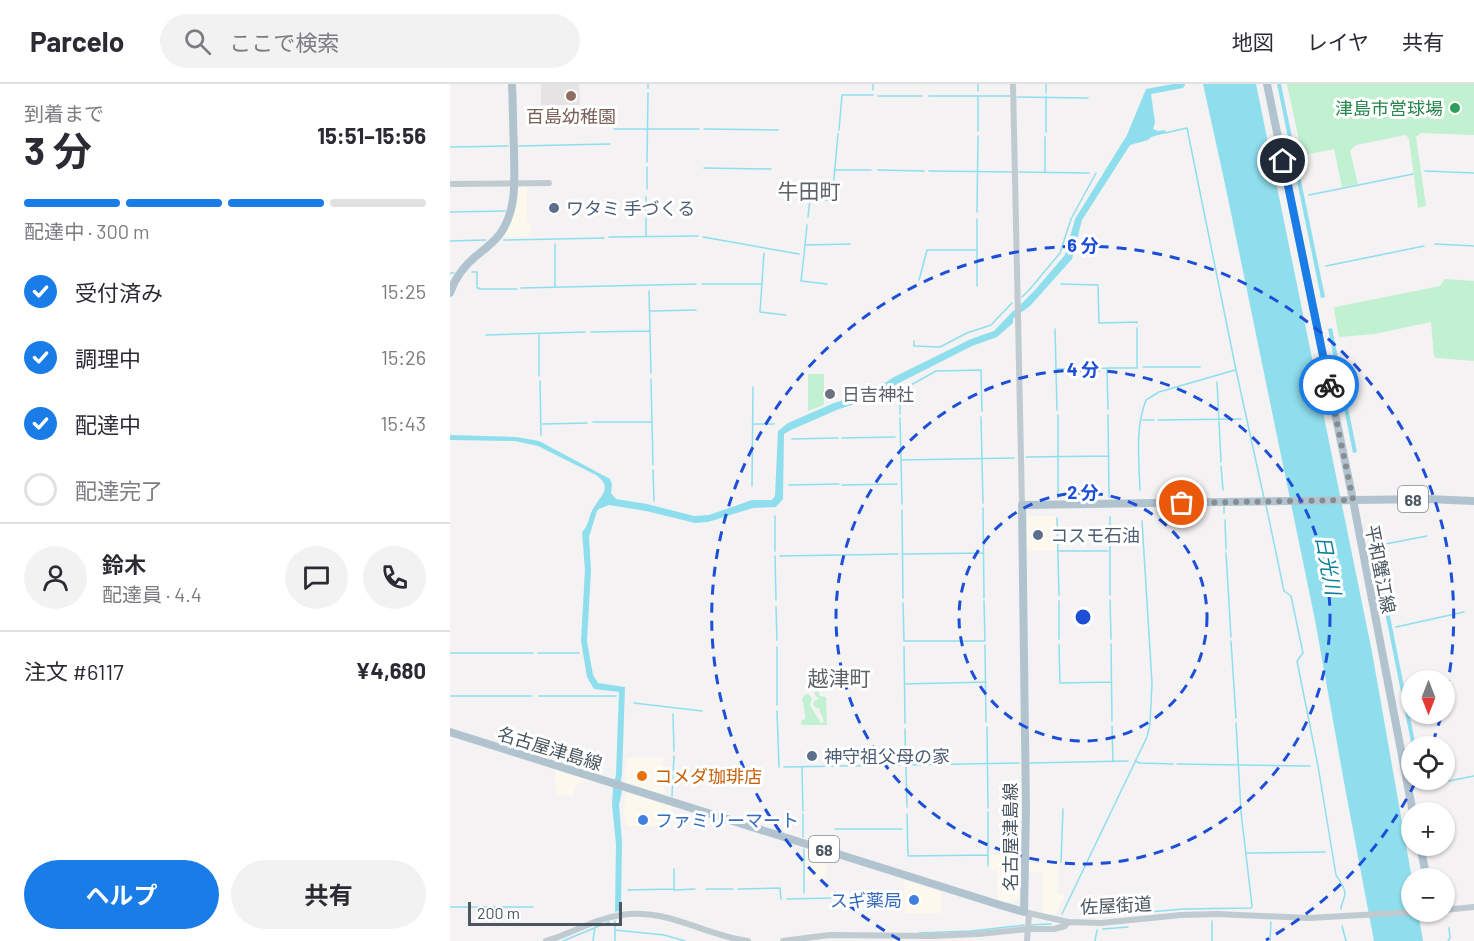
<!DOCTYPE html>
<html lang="ja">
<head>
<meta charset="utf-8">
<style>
  body { margin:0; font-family:Barlow,"Noto Sans JP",sans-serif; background:#f2f2f3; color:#2b2b33; height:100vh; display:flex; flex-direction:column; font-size:22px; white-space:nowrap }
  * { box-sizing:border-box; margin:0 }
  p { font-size:20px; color:#7c7c81 }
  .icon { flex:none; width:33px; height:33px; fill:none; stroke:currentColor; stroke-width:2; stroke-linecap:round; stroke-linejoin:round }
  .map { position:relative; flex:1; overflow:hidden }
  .details { display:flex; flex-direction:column; background:#fff; width:450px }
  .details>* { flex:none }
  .needle { width:39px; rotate:180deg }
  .tools { position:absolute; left:951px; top:586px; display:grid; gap:12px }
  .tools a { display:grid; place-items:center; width:54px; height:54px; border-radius:50%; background:#fff; box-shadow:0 2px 4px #0004; font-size:30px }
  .scale { position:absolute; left:18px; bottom:15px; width:154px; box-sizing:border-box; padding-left:6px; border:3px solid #4a5660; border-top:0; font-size:16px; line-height:21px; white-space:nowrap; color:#4a5660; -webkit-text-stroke:4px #fff; paint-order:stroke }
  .pin { position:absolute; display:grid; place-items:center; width:51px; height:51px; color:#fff; margin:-26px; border:3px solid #fff; border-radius:50%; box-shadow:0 2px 6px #0007 }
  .courier { position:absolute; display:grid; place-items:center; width:60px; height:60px; margin:-30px; border:4px solid #197ce7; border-radius:50%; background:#fff; color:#222; box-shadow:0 2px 8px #0007 }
  .headline em { font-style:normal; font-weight:700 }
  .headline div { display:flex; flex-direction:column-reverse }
  .headline { display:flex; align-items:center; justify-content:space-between; height:102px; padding:0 24px }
  h1 { font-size:39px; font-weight:700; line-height:45px }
  .bar { display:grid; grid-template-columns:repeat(4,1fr); gap:9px 6px; align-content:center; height:72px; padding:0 24px }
  .bar i { height:8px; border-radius:4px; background:#e1e1e2 }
  .bar .selected { background:#197ce7 }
  .bar p { grid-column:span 4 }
  .line { display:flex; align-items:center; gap:15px; padding:0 24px; border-top:2px solid #e1e1e2 }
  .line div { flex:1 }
  .round { display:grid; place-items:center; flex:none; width:63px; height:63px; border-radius:32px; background:#f2f2f3 }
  ol { padding:0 24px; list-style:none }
  li { display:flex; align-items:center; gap:18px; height:66px }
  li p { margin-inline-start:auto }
  li .icon { padding:6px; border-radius:50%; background:#197ce7; color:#fff; stroke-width:4 }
  li:last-child { color:#7c7c81 }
  li i { width:33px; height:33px; border:3px solid #e1e1e2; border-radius:50% }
  .cta { display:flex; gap:12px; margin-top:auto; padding:12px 24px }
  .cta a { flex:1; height:69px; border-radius:36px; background:#197ce7; color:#fff; font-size:24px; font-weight:700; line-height:69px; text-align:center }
  .cta a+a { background:#f2f2f3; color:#2b2b33 }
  header { display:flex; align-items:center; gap:36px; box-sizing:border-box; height:84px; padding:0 30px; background:#fff; border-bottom:2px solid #e1e1e2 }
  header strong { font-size:28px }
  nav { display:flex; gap:33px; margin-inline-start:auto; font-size:21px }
  .search { width:420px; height:54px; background:#f2f2f3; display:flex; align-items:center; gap:15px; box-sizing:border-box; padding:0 21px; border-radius:33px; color:#7c7c81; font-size:22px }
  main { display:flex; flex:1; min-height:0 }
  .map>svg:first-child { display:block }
  .commercial { fill:#fdf8ee }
  .education { fill:#e5e3e4 }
  .green { fill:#c2f1d2 }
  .water { fill:#8fdeee }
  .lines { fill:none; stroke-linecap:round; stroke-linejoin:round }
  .stream { stroke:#8fdeee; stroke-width:1.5 }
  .minor { stroke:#c0cad1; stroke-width:6 }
  .major { stroke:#b2c3d0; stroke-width:8 }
  .done { stroke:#868d93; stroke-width:6; stroke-dasharray:0 10.8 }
  .route { stroke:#197ce7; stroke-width:8 }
  .ring { fill:none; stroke:#1d4ed8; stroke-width:3; stroke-dasharray:10 8 }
  .education-dot { fill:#8d6e63; stroke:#fff; stroke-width:2 }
  .leisure-dot { fill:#2e9e5b; stroke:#fff; stroke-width:2 }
  .service-dot { fill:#5c6f8a; stroke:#fff; stroke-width:2 }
  .worship-dot { fill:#6b7280; stroke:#fff; stroke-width:2 }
  .food-dot { fill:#e8710a; stroke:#fff; stroke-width:2 }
  .shop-dot { fill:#3f7fe0; stroke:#fff; stroke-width:2 }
  .labels { text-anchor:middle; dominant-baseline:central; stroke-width:6; stroke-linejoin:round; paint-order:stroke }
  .shield { fill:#fff; stroke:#808990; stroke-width:1.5 }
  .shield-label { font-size:16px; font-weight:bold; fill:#4a5660 }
  .leisure-label { font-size:18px; fill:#27864d; stroke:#fff; text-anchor:end }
  .education-label { font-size:18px; fill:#785e54; stroke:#fff }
  .service-label { font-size:18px; fill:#4e5e75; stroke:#fff; text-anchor:start }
  .worship-label { font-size:18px; fill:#5b616d; stroke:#fff; text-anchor:start }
  .street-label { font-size:18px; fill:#4a5660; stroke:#fff }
  .food-label { font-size:18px; fill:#c56008; stroke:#fff; text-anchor:start }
  .shop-label { font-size:18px; fill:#366cbe; stroke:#fff; text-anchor:start }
  .water-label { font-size:20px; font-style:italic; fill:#0c8199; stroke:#fff }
  .quarter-label { font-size:21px; fill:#5e6367; stroke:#fff }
  .centre { fill:#1d4ed8; stroke:#fff; stroke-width:3 }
  .ring-label { font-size:18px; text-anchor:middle; font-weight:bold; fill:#1d4ed8; stroke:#fff; stroke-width:6; stroke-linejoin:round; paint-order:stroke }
</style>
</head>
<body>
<header>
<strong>Parcelo</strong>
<div class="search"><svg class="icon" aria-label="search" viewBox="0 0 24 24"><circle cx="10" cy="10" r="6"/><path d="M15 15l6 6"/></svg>ここで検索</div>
<nav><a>地図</a><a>レイヤ</a><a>共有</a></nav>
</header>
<main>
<section class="details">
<div class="headline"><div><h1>3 分</h1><p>到着まで</p></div><em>15:51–15:56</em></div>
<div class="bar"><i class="selected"></i><i class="selected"></i><i class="selected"></i><i></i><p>配達中 · 300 m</p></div>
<ol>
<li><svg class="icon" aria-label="check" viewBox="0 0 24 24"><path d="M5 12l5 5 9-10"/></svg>受付済み<p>15:25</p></li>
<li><svg class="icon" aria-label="check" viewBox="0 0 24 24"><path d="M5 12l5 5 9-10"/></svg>調理中<p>15:26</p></li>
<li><svg class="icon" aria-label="check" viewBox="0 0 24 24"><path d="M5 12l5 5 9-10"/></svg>配達中<p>15:43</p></li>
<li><i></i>配達完了</li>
</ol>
<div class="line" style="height:108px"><a class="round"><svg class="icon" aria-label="person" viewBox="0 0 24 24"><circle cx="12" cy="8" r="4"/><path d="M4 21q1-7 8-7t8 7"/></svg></a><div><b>鈴木</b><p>配達員 · 4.4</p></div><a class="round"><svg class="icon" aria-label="chat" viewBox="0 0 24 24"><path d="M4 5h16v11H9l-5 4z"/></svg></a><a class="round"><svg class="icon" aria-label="phone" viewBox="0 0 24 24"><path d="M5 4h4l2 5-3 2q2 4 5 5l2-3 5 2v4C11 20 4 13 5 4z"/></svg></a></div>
<div class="line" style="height:78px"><div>注文 #6117</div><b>¥4,680</b></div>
<div class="cta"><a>ヘルプ</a><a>共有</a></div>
</section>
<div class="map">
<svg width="1024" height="857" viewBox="0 0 1024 857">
  <rect width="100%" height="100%" fill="#f4f2f2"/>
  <path class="commercial" d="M70 102H77V138L82 141V144L77 154 52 153 61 139 67 119 68 105Z
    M578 432H607V467H577V434Z
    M213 673 214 711 177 699 175 697 176 675 177 674Z
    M105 686 137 696 124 703V711H106Z
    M177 709 221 722V742H177L174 728 176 710Z
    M354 764 376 771V795H355Z
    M539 771H570V805L568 814 563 818H556L548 815 547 786 539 785Z
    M578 779 608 780V809L615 811 607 828 602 832 593 829V789L578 788Z
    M454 796 491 808 492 829H455Z"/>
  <path class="education" d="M91 0H129L130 21H91Z"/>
  <path class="green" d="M837 0H1024V51L971 49 966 53 976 122 968 124 959 55 956 51 906 61 900 67 908 100 892 103 884 65 855 71 852 70Z
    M995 195 1024 197V277L986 274 984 272 981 238 925 250 889 253 884 225 885 223 990 202Z
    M358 290H374V321L358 327Z
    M368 607 370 612 376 613 377 641H351L352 636 355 635C355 628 354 621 352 615L355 611 358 610 362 614 360 621 371 639 374 638 369 624H366L363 621 364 617 369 615 364 610 365 608Z"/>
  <path class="water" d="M723 0H735V1L733 4 701 10 705 38 703 45 708 47 715 46 716 49 701 53 698 56 680 61 632 136 622 175 580 222 565 233 563 235V239L547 253 522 262 449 299 423 314 389 325 341 346 334 350 333 415 326 423 303 424 258 438 245 439 196 427 159 421 149 425 147 427 139 453 141 486 137 557 143 591 148 599 175 603 172 691 171 695 172 707 169 721 172 758 171 825 169 827 165 828 166 760 162 721 163 704 166 690 169 608 144 605 137 593 131 557 135 486 132 448C139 442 138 433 143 425 150 412 164 404 146 391L88 362 65 357 0 356V351L66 353 89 357 160 395 162 400 161 409 166 415 197 420 244 432 259 431 302 416H322L325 412 328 347 338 339 384 319 421 308 444 293 521 255 544 247 563 227 571 222V220L585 206 615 171 625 135 677 51 696 5Z
    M753 0H806L922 568 962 795V828H968L973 857H924L896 709 865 536 775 100Z
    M827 0H831L875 213 871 214Z
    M882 244 907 368 903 369 878 245Z
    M926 462 966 663H962L922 463Z"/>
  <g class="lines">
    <path class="stream" d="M198 4V0
      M423 6V0
      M528 7V0
      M596 9V0
      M428 12H472
      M479 12H560
      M567 13 638 14
      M596 13V48
      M164 45H249
      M254 45 328 46
      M389 46 392 11H423
      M528 47V12
      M715 49 737 44 786 286 814 414
      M69 62 160 60
      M0 63 58 62
      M197 78 198 9
      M254 84 321 85
      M386 86H421
      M428 86 474 87
      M479 87 562 88
      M595 87V53
      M975 87 1024 89
      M569 88 639 89
      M197 105V83
      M859 111 963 90
      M0 128 55 127
      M527 128 528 52
      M358 133 360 116H382L388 50
      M196 152V113
      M159 153 248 152
      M253 153 349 170
      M54 156 154 154
      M0 157 36 156
      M105 160V203
      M985 160 1024 162
      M355 161 400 160
      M314 169 310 228 336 231
      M354 170 357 141
      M354 171 351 197 377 200
      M876 182 974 162
      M22 188H27V204H29V205H67
      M0 189H4
      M469 196 477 166H527
      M252 200H311
      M611 200 648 201 649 239 687 238V239
      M527 202V135
      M71 204 246 200
      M199 207 201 289
      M572 213 580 205 610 169 621 135 646 89
      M200 227 246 226
      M605 245 607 326
      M141 248 200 247
      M36 251 135 248
      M89 251V292
      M464 257V262L490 263 517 249 541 241 562 219
      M693 283H750
      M607 285 657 284
      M201 295 203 381
      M90 297 91 351
      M767 298 771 378
      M658 325 657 284H687V244
      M450 330V307L486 287 531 286 532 327
      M608 331V414
      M658 331 659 413
      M531 333 533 419
      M450 334 452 420
      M693 336H704
      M708 336 791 335
      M143 338H202
      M93 340 137 339
      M303 340H324
      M392 354 445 353
      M342 355 388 354
      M576 373 659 372
      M451 376 564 374
      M771 382 773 406
      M203 386 204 417
      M339 401 389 400
      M392 401 447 400
      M302 402 303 303
      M690 406C689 378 685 343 696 316L709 308 785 286
      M774 421V429
      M816 421 834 507 841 512 853 569 847 577 868 682 886 791C890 797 895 803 895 810 894 816 891 820 891 825
      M533 424 534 514
      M452 426 453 514
      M325 432V467
      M660 433V511
      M607 434 609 511
      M775 436 776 465
      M930 461 977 452
      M609 467H658
      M776 469 781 553
      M454 470 533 469
      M393 471 448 470
      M325 472 326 516
      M330 472 391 471
      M660 516 661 555
      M534 517 535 557
      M609 517V555
      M453 519 454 557
      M326 523 327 556
      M946 543 1014 528
      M454 557H535
      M781 557 786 634
      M661 560 662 637
      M535 561 536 638
      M609 561 610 599 661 598
      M327 563V621
      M454 563 455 639
      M0 569H83
      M88 569H129
      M455 600 536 598
      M0 612H82
      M89 612H166
      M184 619 252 627
      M327 627 329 683
      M223 630 224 667
      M662 642 663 677
      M537 643 538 724
      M455 645 457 723
      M685 677 690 679 723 680
      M579 679 678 677
      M727 680 860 682
      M455 681 569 679
      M334 683 450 681
      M352 683 353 727
      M979 701 1024 692
      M222 712 224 672
      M353 730V753
      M457 730 458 772 538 771V728
      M385 745H452
      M354 765V809
      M797 769 875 768
      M538 771V782
      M611 778 613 725
      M224 785V806L245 805
      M256 805H283
      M288 805 330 804 331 815
      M178 806 224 805
      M337 815 431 813
      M0 823H83
      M612 830 697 653 700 640 702 599 692 437
      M678 830 733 825 801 824 802 822 791 728 786 639
      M762 837V857
      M579 841 601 840
      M892 842 896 857
      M653 845 678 843
      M165 846 214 851 235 857
      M469 849 521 847 574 841
      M113 857 159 838
      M143 857 145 843
      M165 857V837
      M645 857 647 846
      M820 857 821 838
      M998 857 1000 854 999 844"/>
    <path class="minor" d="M563 0 572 421
      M0 100 99 99
      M994 826 1024 823
      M574 828 618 838
      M96 857C122 850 143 835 171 831 217 823 255 852 298 857
      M333 857 379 851 481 852 528 850 577 845H604L615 842 618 838 651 839 731 831 767 830 859 834 966 828
      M577 857 579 830"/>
    <path class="major" d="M817 0 903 416 963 729
      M0 209C5 194 14 182 26 172 35 165 43 159 50 150 68 124 64 94 64 65 63 43 63 22 62 0
      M0 648 550 821 574 828 576 725 572 421 977 415 1024 417
      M970 762 977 795"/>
  </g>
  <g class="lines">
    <path class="done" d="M732 419 903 416 879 301"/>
    <path class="route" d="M833 77 879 301"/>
  </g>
  <g class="ring">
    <circle cx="633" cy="533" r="124"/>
    <circle cx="633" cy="533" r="247"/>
    <path d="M991 632A371 371 0 0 1 981 663M965 699A371 371 0 0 1 816 856M450 856A371 371 0 1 1 995 613"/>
  </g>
  <circle class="education-dot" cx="121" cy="12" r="6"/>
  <circle class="leisure-dot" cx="1005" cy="24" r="6"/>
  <g class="service-dot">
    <circle cx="104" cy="124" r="6"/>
    <circle cx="588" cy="451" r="6"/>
    <circle cx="362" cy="672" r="6"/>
  </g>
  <circle class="worship-dot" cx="380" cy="310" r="6"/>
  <circle class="food-dot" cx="192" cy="692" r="6"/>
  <g class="shop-dot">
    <circle cx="193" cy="736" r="6"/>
    <circle cx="464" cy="816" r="6"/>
  </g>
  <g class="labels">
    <g class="shield">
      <rect x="948" y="402" width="30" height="26" rx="4.5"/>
      <rect x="359" y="752" width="30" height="26" rx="4.5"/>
    </g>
    <g class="shield-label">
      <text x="963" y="415">68</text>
      <text x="374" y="765">68</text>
    </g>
    <g class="leisure-label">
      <text x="993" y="24">津島市営球場</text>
    </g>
    <g class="education-label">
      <text x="121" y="32">百島幼稚園</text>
    </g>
    <g class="service-label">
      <text x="116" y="124">ワタミ 手づくる</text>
      <text x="600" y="451">コスモ石油</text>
      <text x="374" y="672">神守祖父母の家</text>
    </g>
    <g class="worship-label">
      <text x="392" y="310">日吉神社</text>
    </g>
    <g class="street-label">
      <text transform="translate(931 485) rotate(79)">平和蟹江線</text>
      <text transform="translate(100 664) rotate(17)">名古屋津島線</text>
      <text transform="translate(560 753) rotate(-90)">名古屋津島線</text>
      <text transform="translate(666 821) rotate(-3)">佐屋街道</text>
    </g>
    <g class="food-label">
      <text x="204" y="692">コメダ珈琲店</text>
    </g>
    <g class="shop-label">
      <text x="205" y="736">ファミリーマート</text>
      <text x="452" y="816" text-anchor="end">スギ薬局</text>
    </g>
    <g class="water-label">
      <text transform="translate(879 481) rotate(79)">日光川</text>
    </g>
    <g class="quarter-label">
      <text x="359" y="106">牛田町</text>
      <text x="389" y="593">越津町</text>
    </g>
  </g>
  <circle cx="633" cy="533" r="9" class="centre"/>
  <g class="ring-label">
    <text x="633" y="168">6 分</text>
    <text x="633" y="292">4 分</text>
    <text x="633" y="415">2 分</text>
  </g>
</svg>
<div class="tools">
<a><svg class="needle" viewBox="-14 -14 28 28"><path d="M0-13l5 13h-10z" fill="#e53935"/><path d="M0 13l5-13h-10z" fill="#7c7c81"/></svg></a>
<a><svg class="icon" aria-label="locate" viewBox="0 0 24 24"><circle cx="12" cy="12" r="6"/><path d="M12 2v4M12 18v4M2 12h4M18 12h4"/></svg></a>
<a>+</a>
<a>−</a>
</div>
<div class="scale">200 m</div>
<div class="pin" style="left:732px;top:419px;background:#ea580c"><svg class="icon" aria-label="bag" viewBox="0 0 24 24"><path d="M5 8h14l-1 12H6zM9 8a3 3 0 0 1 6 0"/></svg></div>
<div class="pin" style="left:833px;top:77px;background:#1f2937"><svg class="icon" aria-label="home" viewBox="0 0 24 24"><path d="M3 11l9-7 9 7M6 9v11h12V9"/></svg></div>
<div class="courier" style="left:879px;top:301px"><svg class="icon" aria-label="bike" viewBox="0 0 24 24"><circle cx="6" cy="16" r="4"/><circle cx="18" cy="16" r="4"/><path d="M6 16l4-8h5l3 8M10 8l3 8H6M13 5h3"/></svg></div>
</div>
</main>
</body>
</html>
